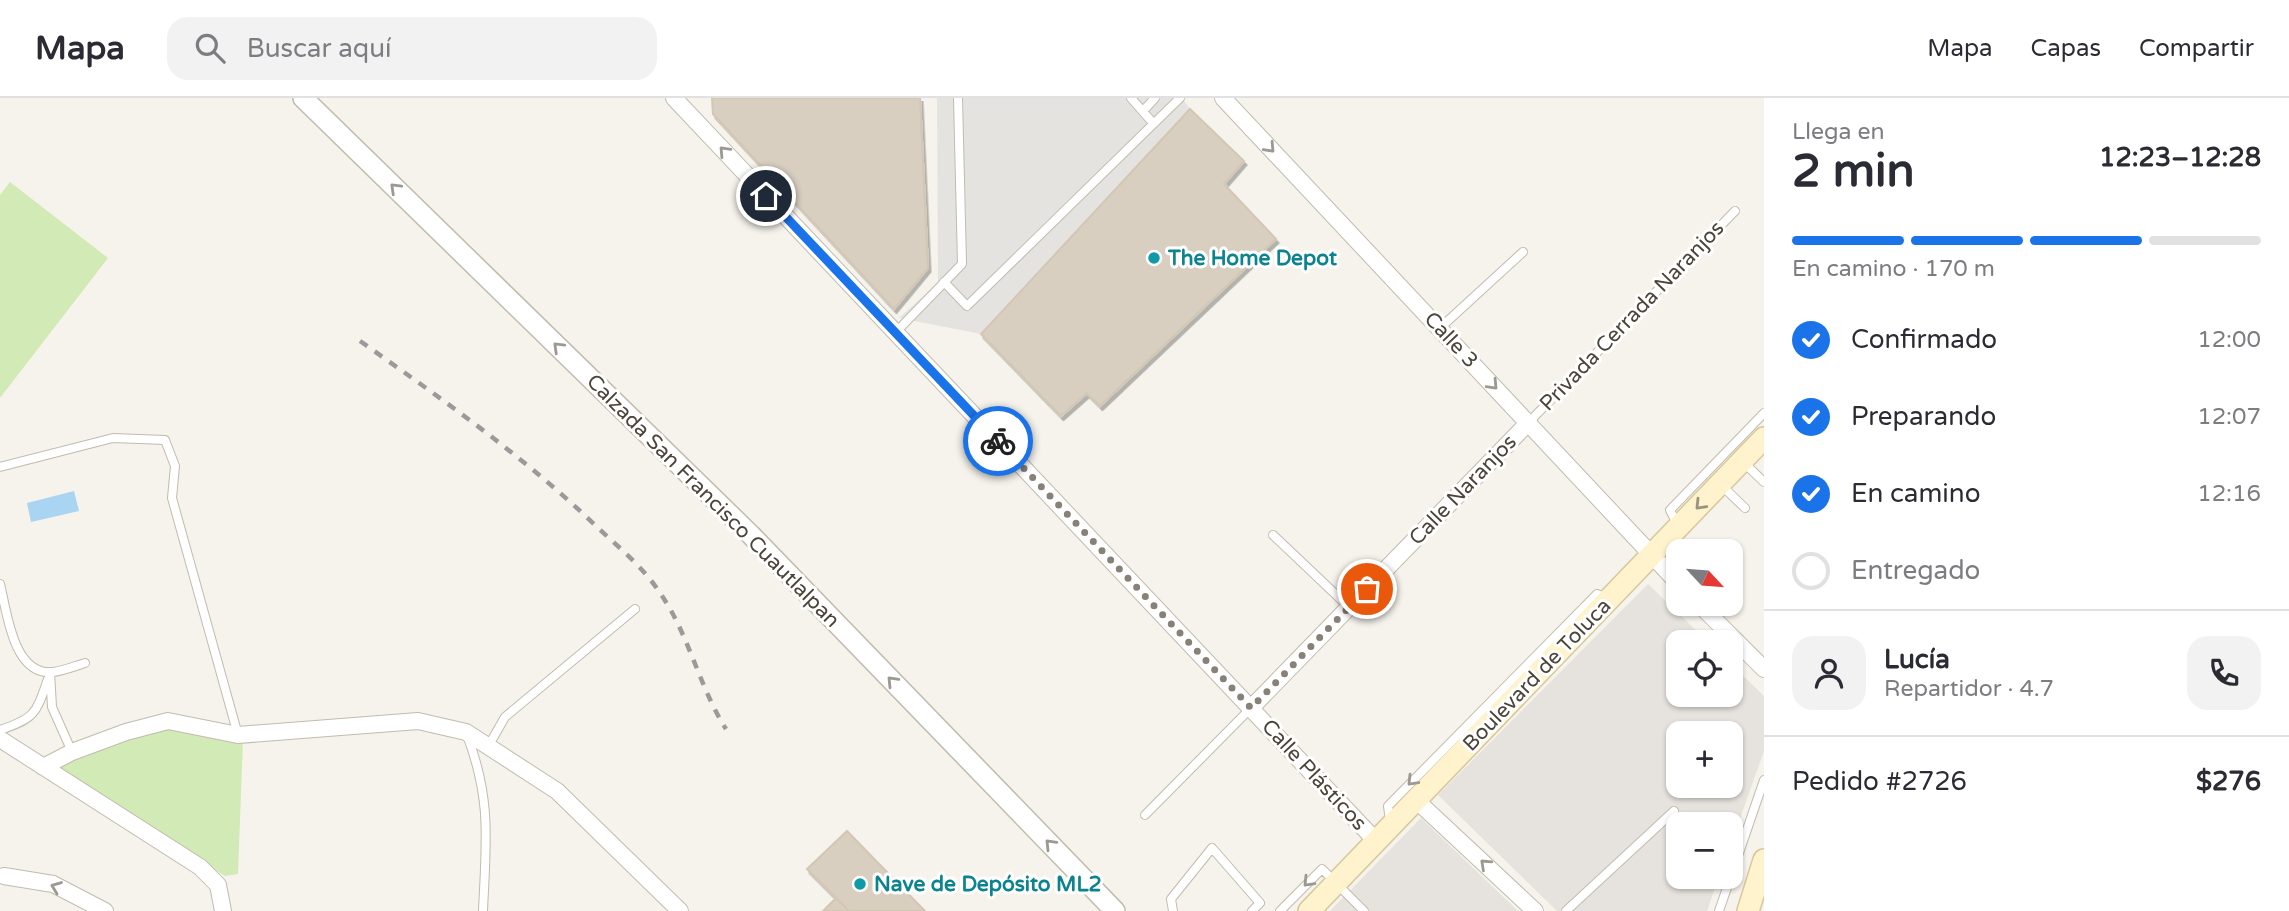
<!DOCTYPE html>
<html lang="es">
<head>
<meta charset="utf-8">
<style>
  body { margin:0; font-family:"Varela Round",sans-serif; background:#f2f2f3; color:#2b2b33; height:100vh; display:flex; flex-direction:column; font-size:26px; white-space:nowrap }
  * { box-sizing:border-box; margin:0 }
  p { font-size:23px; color:#7c7c81 }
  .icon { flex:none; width:38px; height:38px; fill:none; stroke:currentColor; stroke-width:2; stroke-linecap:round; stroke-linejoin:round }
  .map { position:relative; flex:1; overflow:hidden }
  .drawer { display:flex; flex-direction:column; background:#fff; width:525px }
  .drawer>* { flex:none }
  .needle { width:46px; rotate:116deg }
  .fabs { position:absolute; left:1666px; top:441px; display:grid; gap:14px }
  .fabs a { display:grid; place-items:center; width:77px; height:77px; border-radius:14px; background:#fff; box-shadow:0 2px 5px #0004; font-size:35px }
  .pin { position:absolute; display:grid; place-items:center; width:60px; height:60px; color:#fff; margin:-30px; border:4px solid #fff; border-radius:50%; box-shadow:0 2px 7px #0007 }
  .courier { position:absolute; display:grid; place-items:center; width:70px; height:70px; margin:-35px; border:5px solid #1a73e8; border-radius:50%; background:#fff; color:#222; box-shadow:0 2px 9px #0007 }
  .overview em { font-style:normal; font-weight:700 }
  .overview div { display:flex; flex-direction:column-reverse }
  .overview { display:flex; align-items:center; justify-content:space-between; height:119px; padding:0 28px }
  h1 { font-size:46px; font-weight:700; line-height:52px }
  .bar { display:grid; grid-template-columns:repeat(4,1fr); gap:10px 7px; align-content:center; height:84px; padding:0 28px }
  .bar i { height:9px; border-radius:5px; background:#e1e1e2 }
  .bar .selected { background:#1a73e8 }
  .bar p { grid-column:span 4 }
  .line { display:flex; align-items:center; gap:18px; padding:0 28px; border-top:2px solid #e1e1e2 }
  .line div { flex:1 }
  .round { display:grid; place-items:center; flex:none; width:74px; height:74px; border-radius:21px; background:#f2f2f3 }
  ol { padding:0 28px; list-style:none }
  li { display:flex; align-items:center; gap:21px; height:77px }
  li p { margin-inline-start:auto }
  li .icon { padding:7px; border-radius:50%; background:#1a73e8; color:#fff; stroke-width:4 }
  li:last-child { color:#7c7c81 }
  li i { width:38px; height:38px; border:4px solid #e1e1e2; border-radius:50% }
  header { display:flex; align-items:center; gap:42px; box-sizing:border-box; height:98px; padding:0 35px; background:#fff; border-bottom:2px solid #e1e1e2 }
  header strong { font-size:33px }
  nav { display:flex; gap:38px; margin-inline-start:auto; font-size:24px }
  .search { width:490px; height:63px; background:#f2f2f3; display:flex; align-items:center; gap:18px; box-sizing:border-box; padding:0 24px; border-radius:21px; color:#7c7c81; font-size:26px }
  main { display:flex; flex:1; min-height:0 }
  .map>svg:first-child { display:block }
  .industrial { fill:#e6e2dd; fill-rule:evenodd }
  .green { fill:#d2eab5 }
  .parking { fill:#e5e3e0 }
  .water { fill:#a9d4f2 }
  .building { fill:#d8cfc1; stroke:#d3c7b4; stroke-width:2; filter:url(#shadow) }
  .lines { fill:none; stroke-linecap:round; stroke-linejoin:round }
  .service-casing { stroke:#c2bbae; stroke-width:10 }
  .minor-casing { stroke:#c2bbae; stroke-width:18 }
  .tertiary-casing { stroke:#c2bbae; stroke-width:22 }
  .secondary-casing { stroke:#d6c79b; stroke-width:24 }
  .service { stroke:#fff; stroke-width:8 }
  .minor { stroke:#fff; stroke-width:16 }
  .tertiary { stroke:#fff; stroke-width:19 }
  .secondary { stroke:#fff3cd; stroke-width:21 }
  .rail { stroke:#9a9a9a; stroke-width:4.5; stroke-dasharray:9 9; stroke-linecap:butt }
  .oneway { stroke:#9c9892 }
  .oneway2 { stroke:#9c937c }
  .done { stroke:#878178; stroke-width:7; stroke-dasharray:0 12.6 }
  .route { stroke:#1a73e8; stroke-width:9 }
  .culture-dot { fill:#0f9aa8; stroke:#fff; stroke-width:2.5 }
  .labels { text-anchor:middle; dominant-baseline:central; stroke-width:6; stroke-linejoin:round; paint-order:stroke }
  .culture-label { font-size:21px; font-weight:bold; fill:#0d838f; stroke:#fff; text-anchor:start }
  .street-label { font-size:21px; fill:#4b4439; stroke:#fff }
</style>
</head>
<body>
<header>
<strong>Mapa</strong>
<div class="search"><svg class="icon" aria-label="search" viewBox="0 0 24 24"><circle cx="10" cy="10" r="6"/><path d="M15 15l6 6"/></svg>Buscar aquí</div>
<nav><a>Mapa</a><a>Capas</a><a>Compartir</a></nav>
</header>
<main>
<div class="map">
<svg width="1764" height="813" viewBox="0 0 1764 813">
  <defs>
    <filter id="shadow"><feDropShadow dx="2.5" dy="4" stdDeviation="0" flood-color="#0004"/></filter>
  </defs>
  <rect width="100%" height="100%" fill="#f6f3ec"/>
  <path class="industrial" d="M1648 486 1708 544H1678V597H1731V566L1764 598V653L1731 746V726H1678V779H1719L1707 813H1557L1438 697ZM1678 635H1731V688H1678Z
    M1421 720 1518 813H1330Z"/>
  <path class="green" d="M10 84 108 160 0 300V97Z
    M168 626 243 641 238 776 225 778 63 678 59 671 65 664Z"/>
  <path class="parking" d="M937 0H1182L1190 11 981 236 899 220 938 185Z"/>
  <path class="water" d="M74 393 79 413 31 424 27 405Z"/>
  <path class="building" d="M712 0H920L928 170 894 211 713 16Z
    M1190 11 1244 63 1224 86 1276 141 1100 308 1087 295 1061 318 981 236Z
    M847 733 925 813H849L807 771Z
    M836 800 849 813H823Z"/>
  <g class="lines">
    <g class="service-casing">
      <path id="service" d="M1131 0 1153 25
        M1143 13 1155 0
        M944 184 967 208 1180 0
        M1440 230 1523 154
        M896 234 962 166 958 0
        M1529 324 1735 113
        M1742 363 1764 384
        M0 369 113 340 165 342 175 368 172 400 238 637
        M1720 386 1745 410
        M1677 426 1670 412 1764 315
        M1273 437 1349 509
        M0 486C7 514 13 578 53 574 63 573 75 568 85 565
        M50 574 52 609 72 654
        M0 632C36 620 36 615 48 581
        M467 637C492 703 486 744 483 813
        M489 647 505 619 635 511
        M1145 717 1251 610
        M1390 723 1388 708 1597 496 1607 500
        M1173 813 1171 801 1212 750 1260 805 1252 813
        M1280 813 1322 771 1364 813
        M1566 813 1674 713
        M1719 813 1764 682"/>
    </g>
    <g class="minor-casing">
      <path id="minor" d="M674 0 1376 743
        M1223 0 1678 485
        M1699 506 1764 571
        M1251 610 1529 324
        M0 641 200 769 218 787 223 813
        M43 669 72 654 126 634 168 623 238 637 418 623 466 634 557 693 680 813
        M1416 702 1535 813
        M4 778 53 786 105 813"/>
    </g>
    <g class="tertiary-casing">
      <path id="tertiary" d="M303 0 751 437 1115 813"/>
    </g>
    <g class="secondary-casing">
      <path id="secondary" d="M1309 813 1764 340
        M1748 813 1764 762"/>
    </g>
    <use href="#service" class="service"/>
    <use href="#minor" class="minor"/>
    <use href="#tertiary" class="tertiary"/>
    <use href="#secondary" class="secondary"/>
    <path class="rail" d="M360 243C442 301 523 358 595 427 617 448 641 467 658 492 689 535 698 587 726 631"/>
  </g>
  <defs><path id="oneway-chevron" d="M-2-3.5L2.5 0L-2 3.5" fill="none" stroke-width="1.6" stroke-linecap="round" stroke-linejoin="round" transform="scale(1.75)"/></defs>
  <g class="oneway">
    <use href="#oneway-chevron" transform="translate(1270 50) rotate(47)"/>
    <use href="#oneway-chevron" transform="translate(724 53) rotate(-133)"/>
    <use href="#oneway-chevron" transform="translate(395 90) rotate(-136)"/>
    <use href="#oneway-chevron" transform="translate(558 249) rotate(-136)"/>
    <use href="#oneway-chevron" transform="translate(1493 287) rotate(47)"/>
    <use href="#oneway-chevron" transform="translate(892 583) rotate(-134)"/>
    <use href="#oneway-chevron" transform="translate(1412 683) rotate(134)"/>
    <use href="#oneway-chevron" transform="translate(1050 746) rotate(-134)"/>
    <use href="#oneway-chevron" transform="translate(1485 766) rotate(-137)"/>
    <use href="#oneway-chevron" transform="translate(1308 784) rotate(134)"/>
    <use href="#oneway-chevron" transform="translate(56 789) rotate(-159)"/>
  </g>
  <use class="oneway2" href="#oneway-chevron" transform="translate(1700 407) rotate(134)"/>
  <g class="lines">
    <path class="done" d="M998 343 1251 610 1367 491"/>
    <path class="route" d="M766 98 998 343"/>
  </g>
  <g class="culture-dot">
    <circle cx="1154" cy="160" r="7"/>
    <circle cx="860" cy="786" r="7"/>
  </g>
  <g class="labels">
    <g class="culture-label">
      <text x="1168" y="160">The Home Depot</text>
      <text x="874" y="786">Nave de Depósito ML2</text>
    </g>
    <g class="street-label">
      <text transform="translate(1632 218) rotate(-46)">Privada Cerrada Naranjos</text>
      <text transform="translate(1451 242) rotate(47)">Calle 3</text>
      <text transform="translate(1463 392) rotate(-46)">Calle Naranjos</text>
      <text transform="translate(713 403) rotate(45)">Calzada San Francisco Cuautlalpan</text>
      <text transform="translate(1537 577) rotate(-46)">Boulevard de Toluca</text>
      <text transform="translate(1314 677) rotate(47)">Calle Plásticos</text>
    </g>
  </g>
</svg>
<div class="fabs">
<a><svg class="needle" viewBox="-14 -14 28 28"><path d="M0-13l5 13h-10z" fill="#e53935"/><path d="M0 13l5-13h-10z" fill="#7c7c81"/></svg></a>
<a><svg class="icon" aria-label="locate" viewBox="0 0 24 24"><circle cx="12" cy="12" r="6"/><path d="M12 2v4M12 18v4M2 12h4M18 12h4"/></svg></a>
<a>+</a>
<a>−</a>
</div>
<div class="pin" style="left:1367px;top:491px;background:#ea580c"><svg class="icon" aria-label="bag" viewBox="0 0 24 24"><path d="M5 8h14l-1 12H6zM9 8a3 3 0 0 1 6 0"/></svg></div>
<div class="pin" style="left:766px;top:98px;background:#1f2937"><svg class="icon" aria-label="home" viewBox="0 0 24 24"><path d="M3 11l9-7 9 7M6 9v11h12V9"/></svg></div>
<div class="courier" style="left:998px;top:343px"><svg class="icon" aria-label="bike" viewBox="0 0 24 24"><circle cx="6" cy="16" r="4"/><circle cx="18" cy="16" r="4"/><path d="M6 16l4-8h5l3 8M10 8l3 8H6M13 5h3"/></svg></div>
</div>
<section class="drawer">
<div class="overview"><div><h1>2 min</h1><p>Llega en</p></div><em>12:23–12:28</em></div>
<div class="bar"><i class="selected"></i><i class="selected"></i><i class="selected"></i><i></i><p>En camino · 170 m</p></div>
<ol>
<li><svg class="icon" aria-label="check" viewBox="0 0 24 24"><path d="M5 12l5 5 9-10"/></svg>Confirmado<p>12:00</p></li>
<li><svg class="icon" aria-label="check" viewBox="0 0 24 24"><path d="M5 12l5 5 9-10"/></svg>Preparando<p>12:07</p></li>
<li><svg class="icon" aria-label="check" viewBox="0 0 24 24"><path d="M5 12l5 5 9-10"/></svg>En camino<p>12:16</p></li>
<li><i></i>Entregado</li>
</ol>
<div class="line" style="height:126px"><a class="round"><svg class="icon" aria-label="person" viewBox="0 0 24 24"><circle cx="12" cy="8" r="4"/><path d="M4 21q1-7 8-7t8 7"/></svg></a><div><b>Lucía</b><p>Repartidor · 4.7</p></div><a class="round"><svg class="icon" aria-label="phone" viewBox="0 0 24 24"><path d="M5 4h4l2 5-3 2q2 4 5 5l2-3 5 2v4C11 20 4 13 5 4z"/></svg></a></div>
<div class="line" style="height:91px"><div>Pedido #2726</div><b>$276</b></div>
</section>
</main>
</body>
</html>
